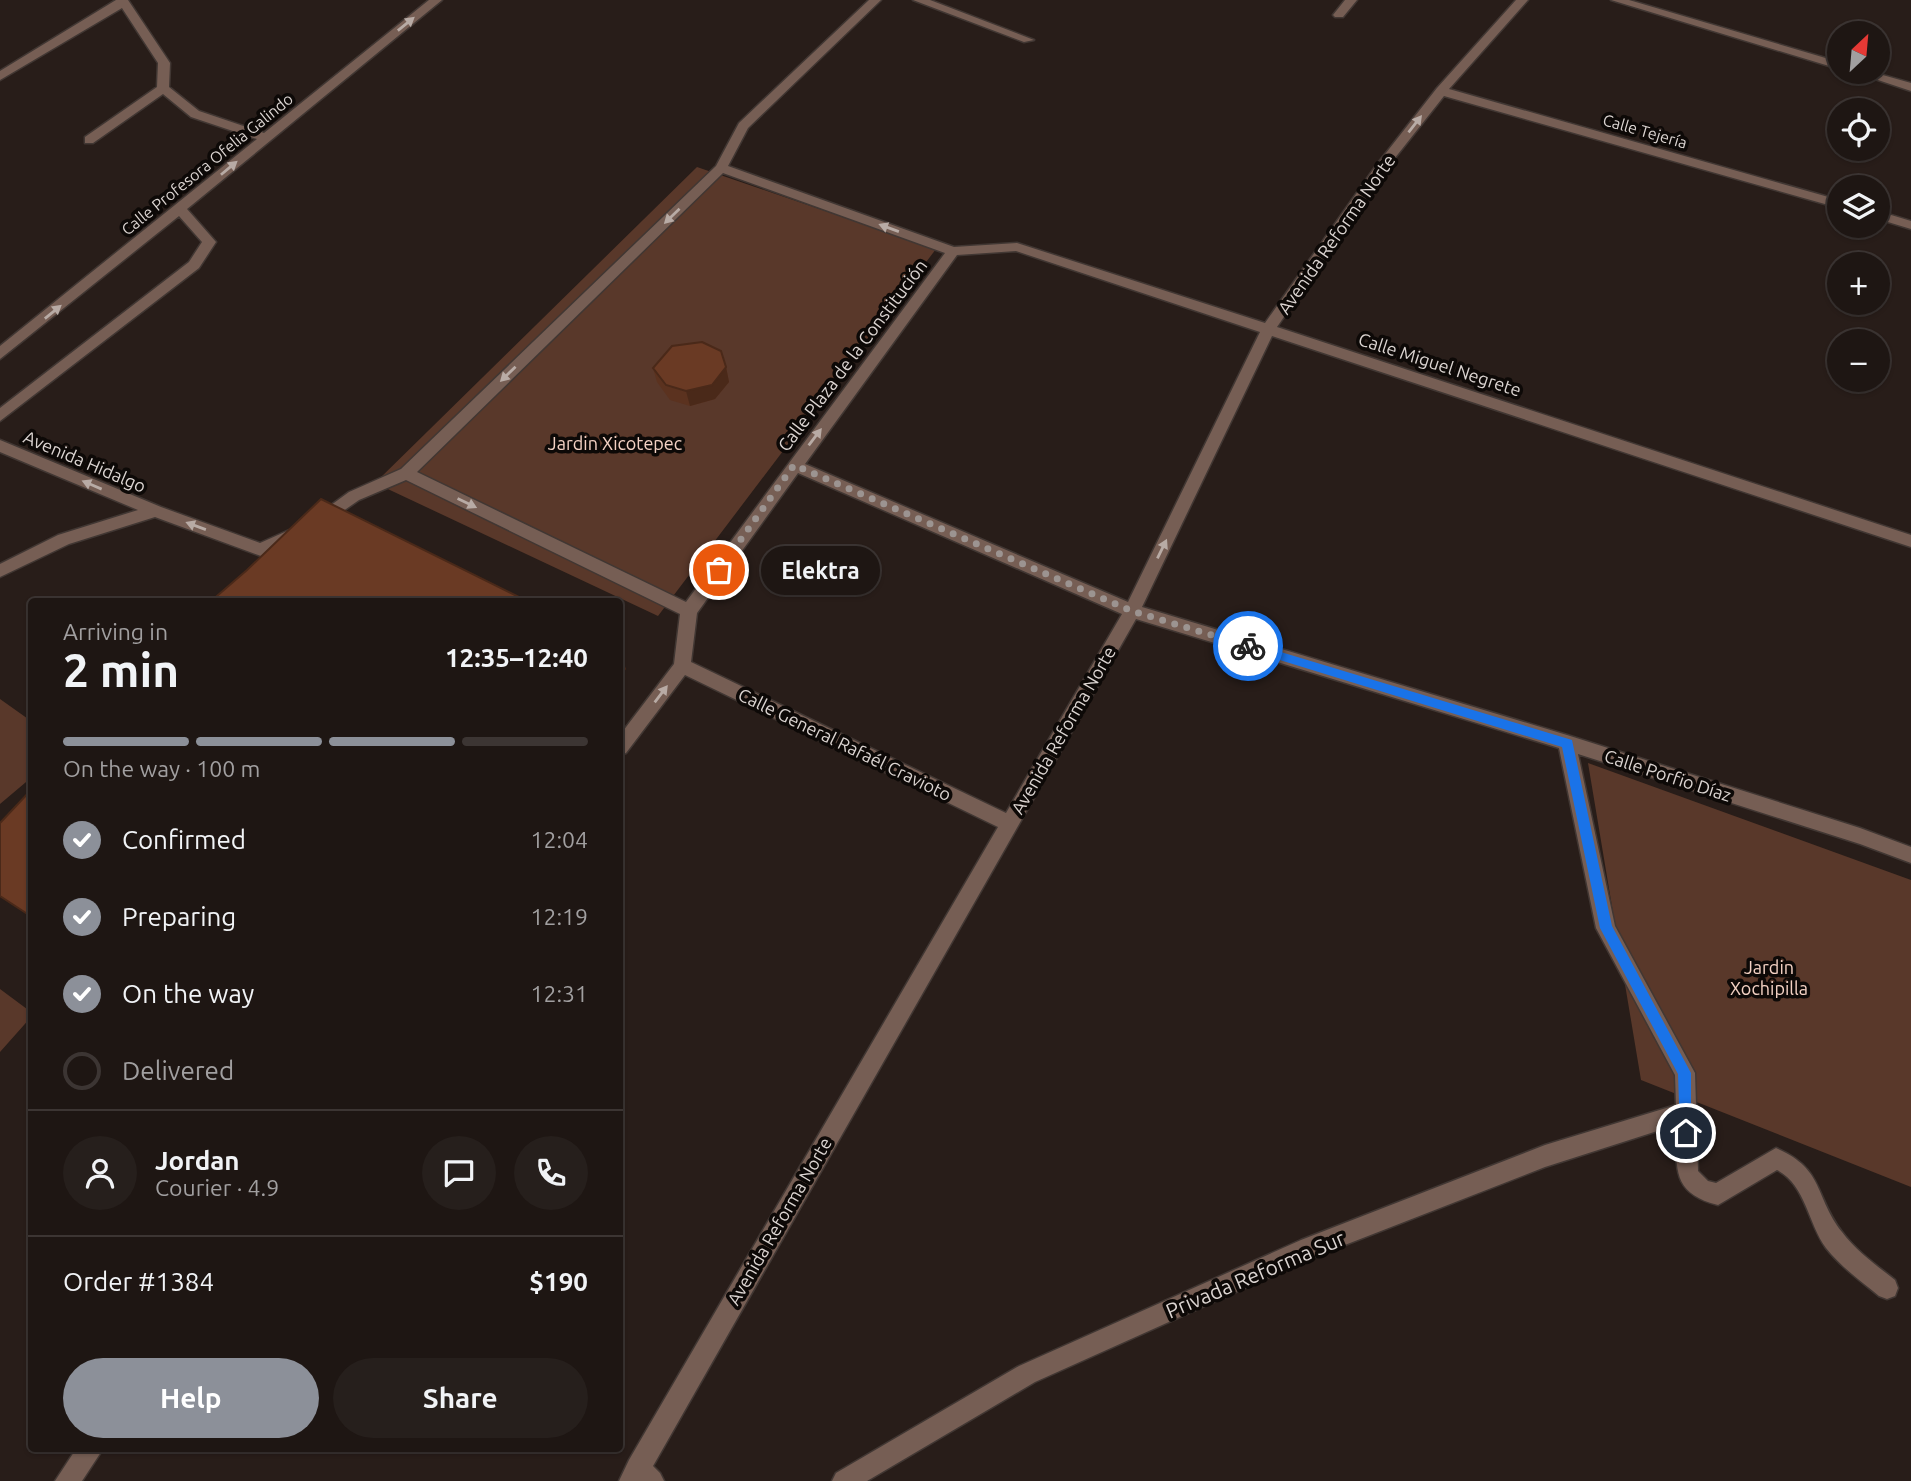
<!DOCTYPE html>
<html lang="en">
<head>
<meta charset="utf-8">
<style>
  body { margin:0; font-family:Ubuntu,sans-serif; background:#261f1c; color:#f1f3f6; height:100vh; display:flex; flex-direction:column; font-size:26px; white-space:nowrap }
  * { box-sizing:border-box; margin:0 }
  p { font-size:23px; color:#a19fa0 }
  .icon { flex:none; width:38px; height:38px; fill:none; stroke:currentColor; stroke-width:2; stroke-linecap:round; stroke-linejoin:round }
  .map { position:relative; flex:1; overflow:hidden }
  .details { position:absolute; left:28px; top:598px; width:595px; height:854px; display:flex; flex-direction:column; background:#1e1613; border-radius:7px; box-shadow:0 2px 5px #0004,0 0 0 2px #3c3533 }
  .details>* { flex:none }
  .needle { width:46px; rotate:26deg }
  .buttons { position:absolute; left:1827px; top:21px; display:grid; gap:14px }
  .buttons a { display:grid; place-items:center; width:63px; height:63px; border-radius:50%; background:#1e1613; box-shadow:0 2px 5px #0004,0 0 0 2px #3c3533; font-size:35px }
  .pin { position:absolute; display:grid; place-items:center; width:60px; height:60px; color:#fff; margin:-30px; border:4px solid #fff; border-radius:50%; box-shadow:0 2px 7px #0007 }
  .courier { position:absolute; display:grid; place-items:center; width:70px; height:70px; margin:-35px; border:5px solid #1a73e8; border-radius:50%; background:#fff; color:#222; box-shadow:0 2px 9px #0007 }
  .bubble { position:absolute; height:49px; border-radius:24px; background:#1e1613; box-shadow:0 2px 5px #0004,0 0 0 2px #3c3533; font-size:23px; font-weight:600; line-height:49px; text-align:center }
  .head em { font-style:normal; font-weight:600 }
  .head div { display:flex; flex-direction:column-reverse }
  .head { display:flex; align-items:center; justify-content:space-between; height:119px; padding:0 35px }
  h1 { font-size:46px; font-weight:600; line-height:52px }
  .bar { display:grid; grid-template-columns:repeat(4,1fr); gap:10px 7px; align-content:center; height:84px; padding:0 35px }
  .bar i { height:9px; border-radius:5px; background:#3c3533 }
  .bar .active { background:#8c9099 }
  .bar p { grid-column:span 4 }
  .line { display:flex; align-items:center; gap:18px; padding:0 35px; border-top:2px solid #3c3533 }
  .line div { flex:1 }
  .round { display:grid; place-items:center; flex:none; width:74px; height:74px; border-radius:37px; background:#261f1c }
  ol { padding:0 35px; list-style:none }
  li { display:flex; align-items:center; gap:21px; height:77px }
  li p { margin-inline-start:auto }
  li .icon { padding:7px; border-radius:50%; background:#8c9099; color:#fff; stroke-width:4 }
  li:last-child { color:#a19fa0 }
  li i { width:38px; height:38px; border:4px solid #3c3533; border-radius:50% }
  .button { display:flex; gap:14px; margin-top:auto; padding:14px 35px }
  .button a { flex:1; height:80px; border-radius:42px; background:#8c9099; color:#fff; font-size:28px; font-weight:600; line-height:80px; text-align:center }
  .button a+a { background:#261f1c; color:#f1f3f6 }
  .map>svg:first-child { display:block }
  .green { fill:#59382a }
  .lines { fill:none; stroke-linecap:round; stroke-linejoin:round }
  .minor-casing { stroke:#413733; stroke-width:3 }
  .minor { fill:#765e54; fill-rule:evenodd }
  .wall { fill:#5b321f }
  .shaded-wall { fill:#4a2919 }
  .building { fill:#6a3a24; stroke:#4a2919; stroke-width:2 }
  .oneway { fill:#b8aba5 }
  .route { fill:#1a73e8 }
  .done { stroke:#9c9491; stroke-width:7; stroke-dasharray:0 12.6 }
  .labels { text-anchor:middle; dominant-baseline:central; stroke-width:7; stroke-linejoin:round; paint-order:stroke }
  .far-street-label { font-size:16px; fill:#dbd4d1; stroke:#0d0907 }
  .street-label { font-size:18px; fill:#dbd4d1; stroke:#0d0907 }
  .park-label { font-size:18px; fill:#f4d2c4; stroke:#0d0907 }
  .near-street-label { font-size:21px; fill:#dbd4d1; stroke:#0d0907 }
</style>
</head>
<body>
<div class="map">
<svg width="1911" height="1481" viewBox="0 0 1911 1481">
  <rect width="100%" height="100%" fill="#281d19"/>
  <path class="green" d="M697 167 936 249 658 616 375 483Z
    M0 699 31 721 32 777 0 804Z
    M1588 763 1911 880V1187L1641 1080Z
    M0 989 31 1012 32 1016 0 1052Z"/>
  <g class="lines">
    <g class="minor-casing">
      <path id="minor" d="M116 0H128L170 63 169 87 199 111 264 133 429 0H442L187 209 216 242 199 268 0 421V408L189 262 202 242 179 216 0 359V346L257 139 191 117 163 94 93 143H85V137L157 87 158 63 122 8 0 80V71Z
        M869 0H881L748 128 728 166 954 247 1017 243 1265 323 1375 167 1437 88 1516 0H1528L1449 89 1839 200V208L1444 96 1383 173 1277 327 1911 535V547L1272 336 1142 607 1567 735 1860 828 1911 847V863L1860 844 1578 754 1615 926 1695 1073 1698 1171 1708 1181 1716 1183 1776 1148C1825 1169 1814 1196 1842 1232 1856 1251 1876 1265 1895 1280L1898 1288 1895 1296 1887 1299 1879 1296C1861 1281 1841 1267 1826 1248 1808 1224 1806 1185 1777 1170L1718 1205C1670 1193 1677 1167 1676 1125L1545 1167 1314 1257 1035 1382 867 1481H832L836 1473 1019 1366 1301 1240 1545 1145 1676 1105 1675 1075 1596 928 1559 748 1136 619 653 1466 660 1473 664 1481H619L629 1460 998 827 685 675 626 753 620 755V735L674 664 680 614 406 480 359 500 326 523H314L312 519 349 492 401 469 716 166 739 123ZM723 173 945 253 686 602 417 472ZM1016 251 1260 332 1128 602 805 464 957 255ZM798 473 1122 614 1006 813 691 662 697 613Z
        M913 0H930L1034 40 1024 42Z
        M1345 0H1357L1343 17H1335L1333 15Z
        M1611 0H1629L1839 62V69Z
        M1854 72H1872L1911 83V91Z
        M1878 211 1911 221V229L1878 219Z
        M0 440 161 507 260 543 296 527 304 533 302 537 261 556 155 517 69 544 0 577V564L58 535 138 510 0 452Z
        M76 1449H103L82 1481H55Z"/>
    </g>
    <use href="#minor" class="minor"/>
  </g>
  <path class="wall" d="M726 367 729 382 715 399 690 406 670 400 657 382 653 368Z"/>
  <path class="shaded-wall" d="M726 367 729 382 715 399 690 406 686 391Z
    M620 653 626 669 620 678Z"/>
  <path class="building" d="M702 342 721 351 726 367 712 385 686 391 666 385 653 368 672 346Z
    M321 499 529 602H210L247 570Z
    M32 789V917L0 896V823Z"/>
  <defs><path id="oneway-solid" d="M-6-.8H1V-3.2L6.5 0L1 3.2V.8H-6Z" transform="scale(1.75)"/></defs>
  <g class="oneway">
    <use href="#oneway-solid" transform="translate(406 24) rotate(-39)"/>
    <use href="#oneway-solid" transform="translate(1415 124) rotate(-52)"/>
    <use href="#oneway-solid" transform="translate(229 168) rotate(-40)"/>
    <use href="#oneway-solid" transform="translate(672 216) rotate(136)"/>
    <use href="#oneway-solid" transform="translate(889 228) rotate(-160)"/>
    <use href="#oneway-solid" transform="translate(53 312) rotate(-39)"/>
    <use href="#oneway-solid" transform="translate(508 374) rotate(136)"/>
    <use href="#oneway-solid" transform="translate(815 437) rotate(-53)"/>
    <use href="#oneway-solid" transform="translate(92 485) rotate(-157)"/>
    <use href="#oneway-solid" transform="translate(467 503) rotate(26)"/>
    <use href="#oneway-solid" transform="translate(196 526) rotate(-160)"/>
    <use href="#oneway-solid" transform="translate(1162 549) rotate(-64)"/>
    <use href="#oneway-solid" transform="translate(661 694) rotate(-53)"/>
  </g>
  <path class="route" d="M1248 642 1572 740 1612 926 1691 1073V1138L1686 1140 1680 1133 1678 1074 1600 928 1562 747 1244 649V643Z"/>
  <g class="lines">
    <path class="done" d="M719 570 794 465 1132 611 1248 646"/>
  </g>
  <g class="labels">
    <g class="far-street-label">
      <text transform="translate(1645 131) rotate(16)">Calle Tejería</text>
      <text transform="translate(207 164) rotate(-39)">Calle Profesora Ofelia Galindo</text>
    </g>
    <g class="street-label">
      <text transform="translate(1336 234) rotate(-55)">Avenida Reforma Norte</text>
      <text transform="translate(852 355) rotate(-53)">Calle Plaza de la Constitución</text>
      <text transform="translate(1440 364) rotate(18)">Calle Miguel Negrete</text>
      <text transform="translate(85 461) rotate(23)">Avenida Hidalgo</text>
      <text transform="translate(1063 730) rotate(-60)">Avenida Reforma Norte</text>
      <text transform="translate(845 744) rotate(26)">Calle General Rafaél Cravioto</text>
      <text transform="translate(1668 775) rotate(18)">Calle Porfio Díaz</text>
      <text transform="translate(779 1221) rotate(-60)">Avenida Reforma Norte</text>
    </g>
    <g class="park-label">
      <text x="615" y="443">Jardin Xicotepec</text>
      <text x="1769" y="967">Jardin<tspan x="1769" dy="21">Xochipilla</tspan></text>
    </g>
    <g class="near-street-label">
      <text transform="translate(1255 1274) rotate(-23)">Privada Reforma Sur</text>
    </g>
  </g>
</svg>
<div class="buttons">
<a><svg class="needle" viewBox="-14 -14 28 28"><path d="M0-13l5 13h-10z" fill="#e53935"/><path d="M0 13l5-13h-10z" fill="#a19fa0"/></svg></a>
<a><svg class="icon" aria-label="locate" viewBox="0 0 24 24"><circle cx="12" cy="12" r="6"/><path d="M12 2v4M12 18v4M2 12h4M18 12h4"/></svg></a>
<a><svg class="icon" aria-label="layers" viewBox="0 0 24 24"><path d="M12 4l9 5-9 5-9-5zM3 14l9 5 9-5"/></svg></a>
<a>+</a>
<a>−</a>
</div>
<div class="pin" style="left:719px;top:570px;background:#ea580c"><svg class="icon" aria-label="bag" viewBox="0 0 24 24"><path d="M5 8h14l-1 12H6zM9 8a3 3 0 0 1 6 0"/></svg></div>
<div class="pin" style="left:1686px;top:1133px;background:#1f2937"><svg class="icon" aria-label="home" viewBox="0 0 24 24"><path d="M3 11l9-7 9 7M6 9v11h12V9"/></svg></div>
<div class="courier" style="left:1248px;top:646px"><svg class="icon" aria-label="bike" viewBox="0 0 24 24"><circle cx="6" cy="16" r="4"/><circle cx="18" cy="16" r="4"/><path d="M6 16l4-8h5l3 8M10 8l3 8H6M13 5h3"/></svg></div>
<div class="bubble" style="left:761px;top:546px;width:119px">Elektra</div>
<section class="details">
<div class="head"><div><h1>2 min</h1><p>Arriving in</p></div><em>12:35–12:40</em></div>
<div class="bar"><i class="active"></i><i class="active"></i><i class="active"></i><i></i><p>On the way · 100 m</p></div>
<ol>
<li><svg class="icon" aria-label="check" viewBox="0 0 24 24"><path d="M5 12l5 5 9-10"/></svg>Confirmed<p>12:04</p></li>
<li><svg class="icon" aria-label="check" viewBox="0 0 24 24"><path d="M5 12l5 5 9-10"/></svg>Preparing<p>12:19</p></li>
<li><svg class="icon" aria-label="check" viewBox="0 0 24 24"><path d="M5 12l5 5 9-10"/></svg>On the way<p>12:31</p></li>
<li><i></i>Delivered</li>
</ol>
<div class="line" style="height:126px"><a class="round"><svg class="icon" aria-label="person" viewBox="0 0 24 24"><circle cx="12" cy="8" r="4"/><path d="M4 21q1-7 8-7t8 7"/></svg></a><div><b>Jordan</b><p>Courier · 4.9</p></div><a class="round"><svg class="icon" aria-label="chat" viewBox="0 0 24 24"><path d="M4 5h16v11H9l-5 4z"/></svg></a><a class="round"><svg class="icon" aria-label="phone" viewBox="0 0 24 24"><path d="M5 4h4l2 5-3 2q2 4 5 5l2-3 5 2v4C11 20 4 13 5 4z"/></svg></a></div>
<div class="line" style="height:91px"><div>Order #1384</div><b>$190</b></div>
<div class="button"><a>Help</a><a>Share</a></div>
</section>
</div>
</body>
</html>
